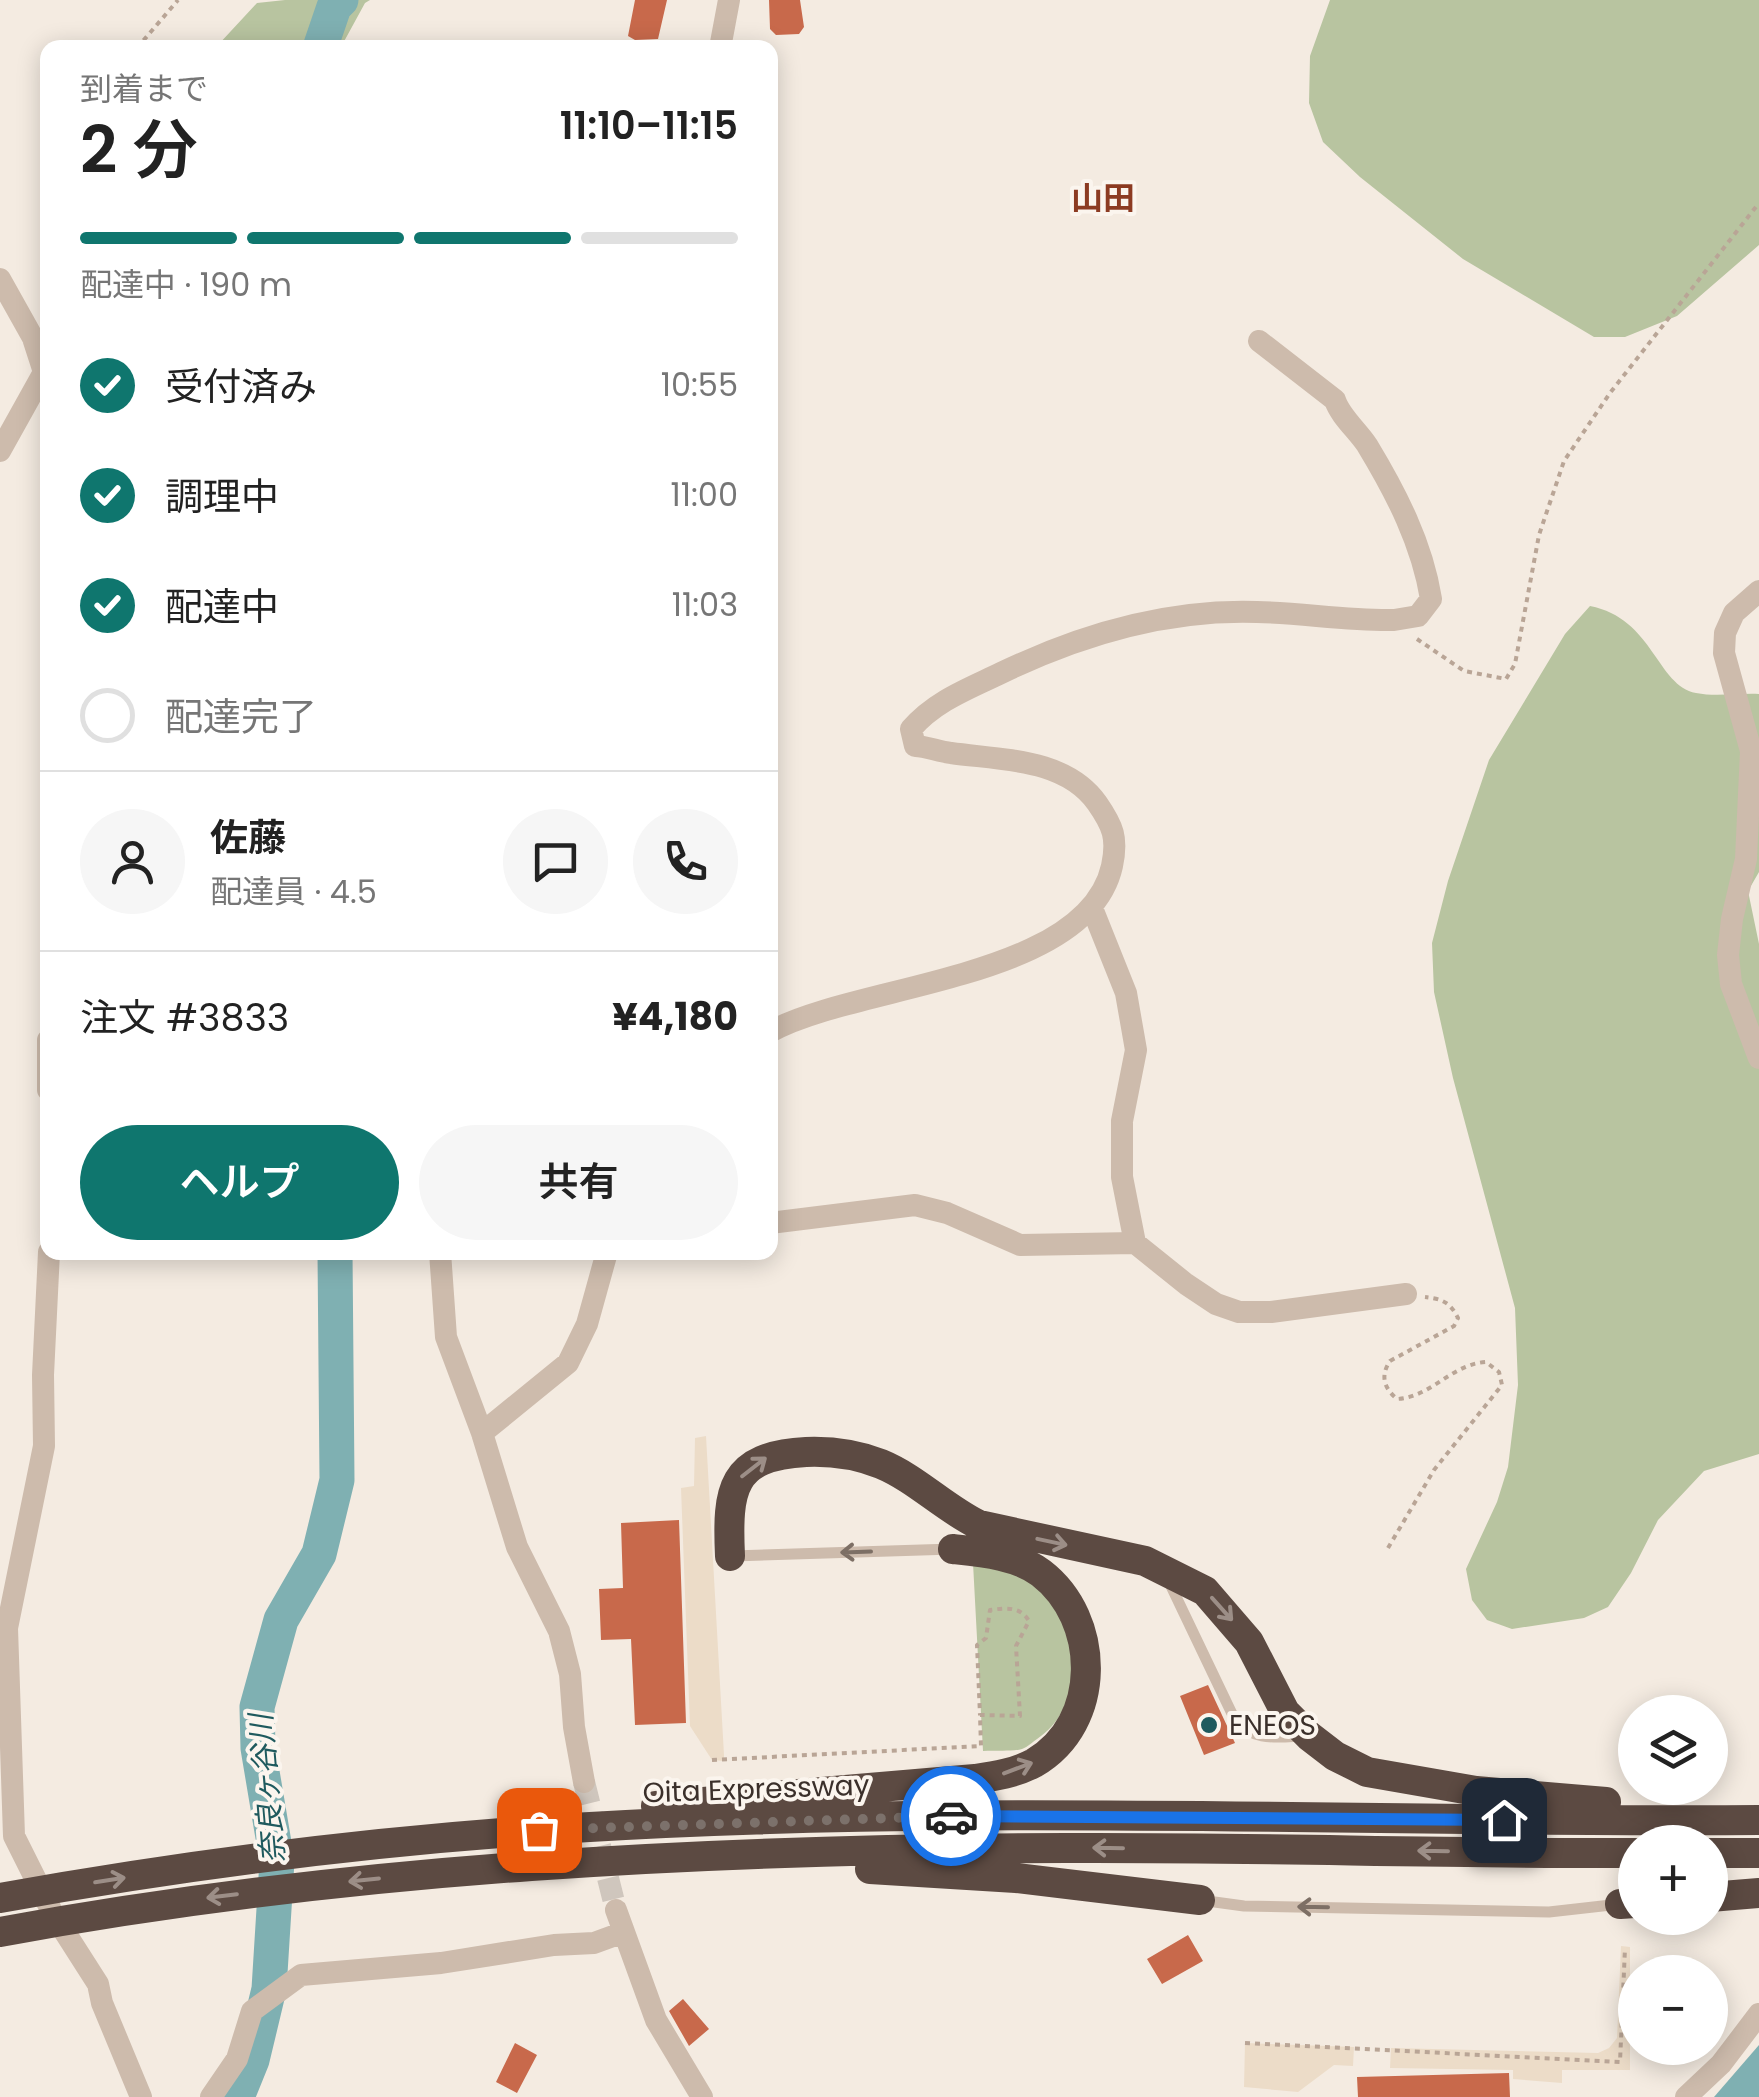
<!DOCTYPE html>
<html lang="ja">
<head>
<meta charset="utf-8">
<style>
  body { margin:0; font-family:Poppins,"Noto Sans JP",sans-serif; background:#f6f6f6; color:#222; height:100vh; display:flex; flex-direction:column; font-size:38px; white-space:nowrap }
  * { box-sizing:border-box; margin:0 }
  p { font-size:32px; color:#767676 }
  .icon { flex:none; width:55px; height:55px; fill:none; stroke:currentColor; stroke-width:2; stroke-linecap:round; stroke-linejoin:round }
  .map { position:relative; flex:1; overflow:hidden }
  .details { position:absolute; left:40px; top:40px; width:738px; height:1220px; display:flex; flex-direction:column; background:#fff; border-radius:20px; box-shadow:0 5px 25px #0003 }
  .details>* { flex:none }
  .controls { position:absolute; left:1618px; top:1695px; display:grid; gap:20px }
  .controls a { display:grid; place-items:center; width:110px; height:110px; border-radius:50%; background:#fff; box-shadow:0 5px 25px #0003; font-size:50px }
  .pin { position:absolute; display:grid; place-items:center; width:85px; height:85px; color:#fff; margin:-42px; border-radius:20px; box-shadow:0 5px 15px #0006 }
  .courier { position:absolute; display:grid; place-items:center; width:100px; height:100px; margin:-50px; border:8px solid #1a73e8; border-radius:50%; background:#fff; color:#222; box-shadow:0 2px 12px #0007 }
  .headline em { font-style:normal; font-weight:600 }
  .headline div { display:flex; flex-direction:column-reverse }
  .headline { display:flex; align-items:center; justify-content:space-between; height:170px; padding:0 40px }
  h1 { font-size:65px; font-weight:600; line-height:75px }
  .bar { display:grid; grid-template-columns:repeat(4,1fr); gap:15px 10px; align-content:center; height:120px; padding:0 40px }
  .bar i { height:12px; border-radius:8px; background:#e0e0e0 }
  .bar .active { background:#0f766e }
  .bar p { grid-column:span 4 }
  .line { display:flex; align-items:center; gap:25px; padding:0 40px; border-top:2px solid #e0e0e0 }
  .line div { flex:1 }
  .round { display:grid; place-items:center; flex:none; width:105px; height:105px; border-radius:52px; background:#f6f6f6 }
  ol { padding:0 40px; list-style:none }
  li { display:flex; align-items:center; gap:30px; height:110px }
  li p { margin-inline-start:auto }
  li .icon { padding:10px; border-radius:50%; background:#0f766e; color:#fff; stroke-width:4 }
  li:last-child { color:#767676 }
  li i { width:55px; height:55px; border:5px solid #e0e0e0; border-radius:50% }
  .cta { display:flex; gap:20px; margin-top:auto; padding:20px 40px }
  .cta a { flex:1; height:115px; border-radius:60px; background:#0f766e; color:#fff; font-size:40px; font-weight:600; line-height:115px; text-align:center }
  .cta a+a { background:#f6f6f6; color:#222 }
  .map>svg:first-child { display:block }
  .green { fill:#b8c4a0 }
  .plaza { fill:#ecdcc8 }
  .water { fill:#7fb0b2 }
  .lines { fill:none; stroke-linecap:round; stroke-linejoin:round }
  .river { stroke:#7fb0b2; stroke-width:35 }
  .building { fill:#c8694b }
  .street-tunnel { stroke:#cfc6bd; stroke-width:22; stroke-dasharray:22 11; stroke-linecap:butt }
  .path { stroke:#b9a596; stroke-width:4; stroke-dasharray:5 5; stroke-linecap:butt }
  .lane { stroke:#cdbbac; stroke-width:11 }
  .street { stroke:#cdbbac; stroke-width:22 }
  .highway { stroke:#5c4a42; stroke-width:30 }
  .oneway { stroke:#9c8e87 }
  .oneway2 { stroke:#7d6f65 }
  .done { stroke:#7c716b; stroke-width:10; stroke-dasharray:0 18 }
  .route { stroke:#1a73e8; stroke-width:12 }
  .poi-dot { fill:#1f5a5e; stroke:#fbf5ee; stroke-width:4 }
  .labels { text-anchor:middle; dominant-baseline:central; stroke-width:8; stroke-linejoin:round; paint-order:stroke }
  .poi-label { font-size:28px; fill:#3b302b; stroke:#fbf5ee; text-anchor:start }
  .street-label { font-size:28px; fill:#3b302b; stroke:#fbf5ee }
  .water-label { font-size:30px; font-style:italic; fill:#1f5a5e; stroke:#fbf5ee }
  .quarter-label { font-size:32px; font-weight:bold; fill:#8c3b22; stroke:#fbf5ee }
</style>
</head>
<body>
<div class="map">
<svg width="1759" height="2097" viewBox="0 0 1759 2097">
  <rect width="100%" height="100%" fill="#f4ebe1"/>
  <path class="green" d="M285 0H370L365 3 341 47 221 48 218 45 257 3Z
    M1330 0H1759V245L1677 316 1625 337H1594L1463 259 1360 177 1323 142 1309 103 1310 56Z
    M1590 606C1653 618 1657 686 1696 693 1715 697 1739 693 1759 694V872L1748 891 1759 944V1454L1704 1471 1658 1520 1631 1573 1608 1607 1584 1618 1512 1629 1487 1620 1472 1600 1466 1569 1497 1502 1508 1467 1518 1385 1515 1308 1453 1078 1434 992 1432 943 1448 881 1489 760 1565 634Z
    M986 1562C1005 1570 1026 1577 1041 1591 1080 1626 1085 1704 1041 1736 1035 1740 1028 1747 1022 1749 1011 1752 995 1750 983 1751L973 1563Z"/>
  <path class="plaza" d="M706 1436 724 1755V1761L712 1760 690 1726 681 1488 694 1486 695 1438Z
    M1621 1946 1630 1947V2070H1562V2083L1513 2079V2070L1390 2068 1391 2048 1598 2053 1609 2048 1617 2038Z
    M1245 2043 1354 2047 1353 2066 1334 2065 1298 2092 1244 2087Z"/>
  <path class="water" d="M1759 2045V2097H1714Z"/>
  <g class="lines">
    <path class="river" d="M320 48 334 7 341 0
      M237 2097 252 2060 269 1989 277 1861 258 1748 257 1707 281 1620 319 1554 337 1480 335 1252"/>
  </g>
  <path class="building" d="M635 0H667L658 39 635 40 628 36Z
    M769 0H800L804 27 799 34 776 35 770 29Z
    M679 1520 686 1723 635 1725 631 1639 601 1640 599 1589 623 1588 621 1523Z
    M1208 1685 1235 1743 1204 1755 1180 1696Z
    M1188 1935 1203 1961 1162 1984 1147 1959Z
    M683 1999 709 2029 689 2046 669 2011Z
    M515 2043 537 2055 517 2093 496 2082Z
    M1509 2073 1510 2097H1358L1357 2077Z"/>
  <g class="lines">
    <path class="street-tunnel" d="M584 1782 616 1910"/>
    <path class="path" d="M137 48 178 0
      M1417 639 1464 671 1506 679 1515 664 1539 535 1564 461 1610 393 1759 203
      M1388 1548 1434 1470 1502 1385 1499 1372 1486 1362C1451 1364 1432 1397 1397 1399 1384 1388 1380 1376 1390 1361L1454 1326 1458 1318C1450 1302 1442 1299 1425 1297
      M712 1760 981 1746 980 1715 1020 1716 1016 1646 1029 1621C1020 1606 1006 1608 990 1610L986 1638 977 1645 980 1715
      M1245 2043 1620 2062 1625 1948"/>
    <path class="lane" d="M733 1556 953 1549
      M1170 1584 1235 1720C1254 1742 1277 1737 1304 1736
      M1200 1900 1244 1906 1549 1912 1620 1904"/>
    <path class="street" d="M720 48 729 0
      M0 279 33 338 44 372 0 451
      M1759 591 1734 613 1725 633 1724 653 1751 751 1746 859 1732 919 1728 955 1731 984 1759 1058
      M1092 908 1126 993 1136 1050 1122 1121V1177L1135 1243
      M770 1032C855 984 1087 980 1112 866 1118 838 1113 826 1097 803 1065 758 1001 760 951 753 939 752 926 746 915 746L911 729C935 701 968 689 1001 673 1082 634 1167 609 1257 612 1303 613 1348 621 1394 620L1418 616 1431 599C1422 543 1396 493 1367 445 1357 430 1340 416 1335 400L1259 341
      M48 1040V1090
      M770 1223 915 1205 947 1213 1020 1245 1135 1243 1186 1284 1216 1304 1239 1312H1271L1406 1294
      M49 1252 43 1375 44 1446 7 1628 14 1836 52 1912 98 1984 102 2003 141 2097
      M440 1252 446 1337 482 1433 517 1547 559 1631 570 1674 574 1727 584 1782
      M482 1433 568 1363 587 1324 607 1252
      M616 1910 656 2020 702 2097
      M211 2097 237 2059 252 2011 301 1975 441 1963 554 1945 594 1943 624 1932
      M1686 2097 1721 2064 1759 2014"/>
    <path class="highway" d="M730 1556C727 1489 731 1456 806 1452 831 1451 858 1455 881 1464 917 1479 944 1508 979 1525L1145 1561 1205 1591 1249 1642 1285 1712 1309 1736 1335 1756 1367 1772 1476 1791 1606 1802
      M656 1806 975 1779C996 1776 1015 1773 1034 1763 1103 1723 1101 1619 1041 1573 1017 1555 982 1552 953 1549
      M1710 1853H1759
      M870 1869 1016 1878 1200 1900
      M1710 1897 1759 1893
      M0 1898C189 1864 380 1840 572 1828 967 1803 1363 1823 1759 1820
      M1620 1904 1635 1903
      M0 1932C352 1867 709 1849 1066 1848 1256 1847 1445 1854 1635 1853"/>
  </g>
  <defs><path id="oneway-shaft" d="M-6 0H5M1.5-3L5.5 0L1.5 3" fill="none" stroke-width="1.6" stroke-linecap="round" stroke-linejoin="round" transform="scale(2.5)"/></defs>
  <g class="oneway">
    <use href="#oneway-shaft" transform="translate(754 1467) rotate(-38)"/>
    <use href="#oneway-shaft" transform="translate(1052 1542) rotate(12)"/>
    <use href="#oneway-shaft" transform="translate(1222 1609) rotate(48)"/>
    <use href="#oneway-shaft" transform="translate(1018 1768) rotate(-21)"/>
    <use href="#oneway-shaft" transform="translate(1108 1848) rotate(-179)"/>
    <use href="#oneway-shaft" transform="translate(1433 1851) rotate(-179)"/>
    <use href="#oneway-shaft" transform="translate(110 1880) rotate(-9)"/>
    <use href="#oneway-shaft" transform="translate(364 1880) rotate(174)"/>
    <use href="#oneway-shaft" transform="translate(222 1896) rotate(173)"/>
  </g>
  <g class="oneway2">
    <use href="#oneway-shaft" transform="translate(856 1552) rotate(178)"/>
    <use href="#oneway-shaft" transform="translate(1313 1907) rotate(-179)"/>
  </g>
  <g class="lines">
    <path class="done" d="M539 1830 951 1816"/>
    <path class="route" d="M951 1816 1504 1820"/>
  </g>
  <circle class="poi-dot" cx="1209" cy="1725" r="10"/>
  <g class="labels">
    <g class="poi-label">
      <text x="1229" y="1725">ENEOS</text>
    </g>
    <g class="street-label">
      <text transform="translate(756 1789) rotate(-2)">Oita Expressway</text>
    </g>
    <g class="water-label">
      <text transform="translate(267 1789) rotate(-95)">奈良ヶ谷川</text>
    </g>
    <g class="quarter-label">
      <text x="1103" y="197">山田</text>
    </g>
  </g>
</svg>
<div class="controls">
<a><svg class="icon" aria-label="layers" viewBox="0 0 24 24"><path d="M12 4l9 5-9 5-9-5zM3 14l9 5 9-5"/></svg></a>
<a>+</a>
<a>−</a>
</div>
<div class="pin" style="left:539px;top:1830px;background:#ea580c"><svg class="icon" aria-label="bag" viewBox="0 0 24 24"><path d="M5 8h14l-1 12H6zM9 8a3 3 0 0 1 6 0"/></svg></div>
<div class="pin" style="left:1504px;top:1820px;background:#1f2937"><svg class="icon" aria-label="home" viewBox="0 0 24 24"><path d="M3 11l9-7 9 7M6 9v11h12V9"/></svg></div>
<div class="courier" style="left:951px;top:1816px"><svg class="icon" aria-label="car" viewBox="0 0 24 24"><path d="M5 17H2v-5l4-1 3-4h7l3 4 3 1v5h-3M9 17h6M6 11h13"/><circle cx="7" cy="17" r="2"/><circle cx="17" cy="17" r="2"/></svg></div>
<section class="details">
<div class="headline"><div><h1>2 分</h1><p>到着まで</p></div><em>11:10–11:15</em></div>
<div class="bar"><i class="active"></i><i class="active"></i><i class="active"></i><i></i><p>配達中 · 190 m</p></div>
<ol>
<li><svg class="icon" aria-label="check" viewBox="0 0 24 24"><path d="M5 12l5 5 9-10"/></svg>受付済み<p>10:55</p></li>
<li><svg class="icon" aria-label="check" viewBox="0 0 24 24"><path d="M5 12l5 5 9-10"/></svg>調理中<p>11:00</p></li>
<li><svg class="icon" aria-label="check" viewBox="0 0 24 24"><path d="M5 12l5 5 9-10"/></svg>配達中<p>11:03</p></li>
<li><i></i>配達完了</li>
</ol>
<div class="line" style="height:180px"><a class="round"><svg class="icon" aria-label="person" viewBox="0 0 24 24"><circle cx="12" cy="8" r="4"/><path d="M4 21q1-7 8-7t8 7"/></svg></a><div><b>佐藤</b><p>配達員 · 4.5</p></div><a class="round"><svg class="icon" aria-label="chat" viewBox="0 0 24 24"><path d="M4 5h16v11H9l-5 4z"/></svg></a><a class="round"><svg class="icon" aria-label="phone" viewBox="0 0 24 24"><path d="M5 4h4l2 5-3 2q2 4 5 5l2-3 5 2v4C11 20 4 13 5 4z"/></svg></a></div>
<div class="line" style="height:130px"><div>注文 #3833</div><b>¥4,180</b></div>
<div class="cta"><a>ヘルプ</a><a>共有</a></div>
</section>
</div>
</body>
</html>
